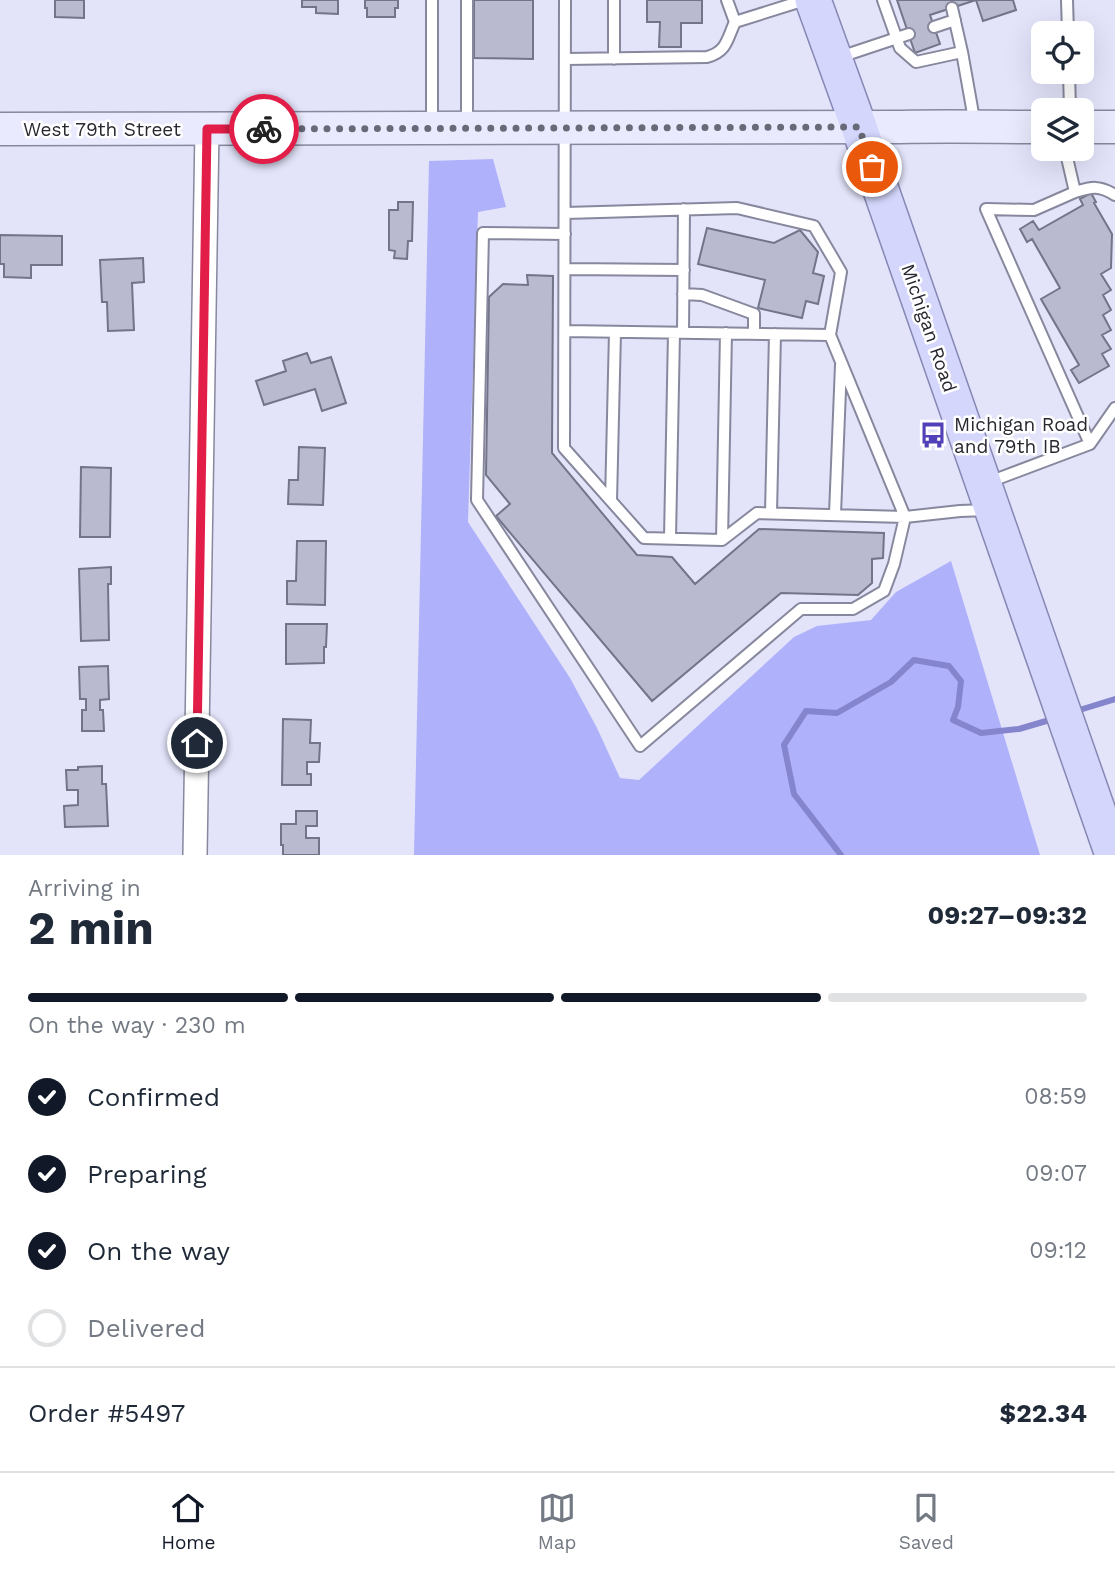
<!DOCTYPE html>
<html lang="en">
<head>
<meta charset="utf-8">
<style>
  body { margin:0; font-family:"Work Sans",sans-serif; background:#f2f2f3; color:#1f2937; height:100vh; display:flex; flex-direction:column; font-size:26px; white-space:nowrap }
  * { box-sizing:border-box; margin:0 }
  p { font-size:23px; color:#747a83 }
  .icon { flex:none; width:38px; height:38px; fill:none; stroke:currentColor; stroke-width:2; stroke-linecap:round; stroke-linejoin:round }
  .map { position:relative; height:855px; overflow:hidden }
  .drawer { display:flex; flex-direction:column; background:#fff; flex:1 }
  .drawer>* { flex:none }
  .controls { position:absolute; left:1031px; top:21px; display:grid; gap:14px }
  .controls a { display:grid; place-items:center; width:63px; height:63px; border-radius:10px; background:#fff; box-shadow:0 7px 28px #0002; font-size:35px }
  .pin { position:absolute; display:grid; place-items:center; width:60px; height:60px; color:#fff; margin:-30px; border:4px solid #fff; border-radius:50%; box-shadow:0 2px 7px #0007 }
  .courier { position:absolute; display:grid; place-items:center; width:70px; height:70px; margin:-35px; border:5px solid #e11d48; border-radius:50%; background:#fff; color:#222; box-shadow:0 2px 9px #0007 }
  .overview em { font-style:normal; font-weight:700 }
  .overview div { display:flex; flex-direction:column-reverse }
  .overview { display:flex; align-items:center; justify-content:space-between; height:119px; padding:0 28px }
  h1 { font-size:46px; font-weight:700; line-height:52px }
  .bar { display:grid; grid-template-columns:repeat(4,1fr); gap:10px 7px; align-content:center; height:84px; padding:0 28px }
  .bar i { height:9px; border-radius:5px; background:#e0e1e3 }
  .bar .on { background:#111827 }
  .bar p { grid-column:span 4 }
  .line { display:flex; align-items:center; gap:18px; padding:0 28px; border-top:2px solid #e0e1e3 }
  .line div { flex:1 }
  ol { padding:0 28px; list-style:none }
  li { display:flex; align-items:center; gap:21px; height:77px }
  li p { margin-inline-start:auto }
  li .icon { padding:7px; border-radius:50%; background:#111827; color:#fff; stroke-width:4 }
  li:last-child { color:#747a83 }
  li i { width:38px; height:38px; border:4px solid #e0e1e3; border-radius:50% }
  .tab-bar { display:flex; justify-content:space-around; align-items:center; height:98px; border-top:2px solid #e0e1e3; background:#fff; font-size:19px; color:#747a83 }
  .tab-bar a { display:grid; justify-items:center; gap:4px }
  .tab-bar .on { color:#111827 }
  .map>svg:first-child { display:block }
  .green { fill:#afb1fb }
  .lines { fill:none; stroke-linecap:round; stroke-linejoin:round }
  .stream { stroke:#8585cd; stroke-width:6 }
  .building { fill:#b9bad0; stroke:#727487; stroke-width:2 }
  .lane-casing { stroke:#87889d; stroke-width:14 }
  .street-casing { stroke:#87889d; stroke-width:26 }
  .secondary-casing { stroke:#87889d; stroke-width:35 }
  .primary-casing { stroke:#8687b4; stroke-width:38 }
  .lane { stroke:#fff; stroke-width:10 }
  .street { stroke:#fff; stroke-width:23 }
  .secondary { stroke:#eaeafe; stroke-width:32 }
  .primary { stroke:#d4d6fc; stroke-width:35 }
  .done { stroke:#696a77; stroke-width:7; stroke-dasharray:0 12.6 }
  .route { stroke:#e11d48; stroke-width:9 }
  .labels { text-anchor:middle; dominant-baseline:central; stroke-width:5; stroke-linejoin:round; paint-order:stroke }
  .street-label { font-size:19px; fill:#282831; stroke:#fff }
  .poi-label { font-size:19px; fill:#282831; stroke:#fff; text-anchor:start }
</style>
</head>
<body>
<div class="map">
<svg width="1115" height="855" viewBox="0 0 1115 855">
  <rect width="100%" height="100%" fill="#e3e4fa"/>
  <path class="green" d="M493 159 506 207 478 212 468 522 570 678 597 728 620 778 639 780 794 637 817 626 871 620 896 592 951 561 1040 855H414L429 161Z"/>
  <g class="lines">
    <path class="stream" d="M1073 712 1115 699
      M841 855 794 794 784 745 806 711 837 713 891 682 914 660 949 666 961 681 958 707 953 720 981 733 1019 729 1053 719"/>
  </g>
  <path class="building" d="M55 0H84V18L55 17Z
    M302 0H338V14L316 13V7H302Z
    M365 0H398V8H395V17H367V8H365Z
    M474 0H533V59L474 58Z
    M647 0H702V23H681V47H659L660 22H647Z
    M897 0H1013L1016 10 983 21 976 0 930 15 940 44 915 53Z
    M1091 193 1096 202 1094 203 1112 234 1111 268 1101 274 1111 290 1103 295 1111 310 1103 315 1111 330 1102 335 1111 349 1102 354 1109 366 1079 383 1071 370 1079 365 1041 299 1060 288 1032 239 1027 242 1020 229 1033 221 1039 230 1083 205 1080 199Z
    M398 202H413L412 241H408L407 259 394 258 395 251 389 250V210H398Z
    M707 228 774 243 800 230 818 252 813 273 824 276 818 304 806 301 802 318 758 308 765 280 698 264Z
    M0 235 62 236V265H31V278L4 277V264H0Z
    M143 258 144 282 132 283 134 330 108 331 107 302H102L100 260Z
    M527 275 553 276 552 453 637 555 672 557 695 584 759 529 884 533 883 558 872 559V583L858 595 781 593 652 701 496 516 510 504 486 475 489 297 503 284 528 285Z
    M307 353 311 363 331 357 346 403 322 411 315 389 264 405 256 381 286 371 283 361Z
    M299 447 325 448 323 505 288 504 289 480H298Z
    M81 467 111 468 110 537H80Z
    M297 541H326L325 605 287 604V581H296Z
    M111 567V584H108L109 640 81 641 79 569Z
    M286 624H327L326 647H324V663L286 664Z
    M108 666 109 699 100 700V710H103L104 731H82V710H86V699H80L79 667Z
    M283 719 311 720 310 743H320L319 762H307V774H311V785H282Z
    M102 766V784H106L108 826 65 827 64 806 78 805V790H67L66 770H78V767Z
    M296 811H317V826H306V838H319V855H283V845H281V824H296Z"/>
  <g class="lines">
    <g class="lane-casing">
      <path id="lane" d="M432 0V126
        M565 0 564 448 644 538 722 540 757 513 905 517 960 511 988 510
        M614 0V59
        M883 0 900 48 916 62 962 52 975 125
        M1067 0 1068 33
        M952 8 962 52
        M735 22 805 0
        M934 27 955 20
        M840 57 909 34
        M566 59 707 57C727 52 727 39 735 22L727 0
        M1069 72 1070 110
        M467 127V0
        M1075 192C1092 187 1099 185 1115 195
        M565 234 483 233 477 500 640 746 801 609H853L884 591 894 564 905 517 830 335 841 272 814 226 737 208 566 213
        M565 269 684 270
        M683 294 702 295 754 314V334
        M565 331 830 335
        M683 333 684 209
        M1090 444 1115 408
        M989 482 1090 444 986 209 1034 210 1075 192 1065 149
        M611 501 615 332
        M771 513 775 334
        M835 514 841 365
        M670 538 674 333
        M722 540 726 333"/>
    </g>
    <g class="street-casing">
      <path id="street" d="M195 855 207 129"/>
    </g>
    <g class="secondary-casing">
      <path id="secondary" d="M1082 127H1115
        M0 129 901 127C949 126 996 127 1043 127"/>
    </g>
    <g class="primary-casing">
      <path id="primary" d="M813 0 859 127 1113 855"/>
    </g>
    <use href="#lane" class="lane"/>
    <use href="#street" class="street"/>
    <use href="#secondary" class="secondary"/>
    <use href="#primary" class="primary"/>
  </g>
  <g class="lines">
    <path class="done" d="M264 129 859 127 872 167"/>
    <path class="route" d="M197 743 207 129H264"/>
  </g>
  <defs>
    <g id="bus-bare" transform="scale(2.1)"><path d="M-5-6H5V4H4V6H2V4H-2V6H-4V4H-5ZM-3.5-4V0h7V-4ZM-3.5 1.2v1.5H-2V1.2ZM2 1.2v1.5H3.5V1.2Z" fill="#5141b9" stroke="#fff" stroke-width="2.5" paint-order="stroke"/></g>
  </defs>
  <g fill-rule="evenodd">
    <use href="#bus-bare" x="933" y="435"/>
  </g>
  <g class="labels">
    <g class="street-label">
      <text x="102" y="129">West 79th Street</text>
      <text transform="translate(929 328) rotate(71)">Michigan Road</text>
    </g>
    <g class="poi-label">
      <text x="954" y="424">Michigan Road<tspan x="954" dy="22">and 79th IB</tspan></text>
    </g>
  </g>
</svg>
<div class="controls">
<a><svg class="icon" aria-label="locate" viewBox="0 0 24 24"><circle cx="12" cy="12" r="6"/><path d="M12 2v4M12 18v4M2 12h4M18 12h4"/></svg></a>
<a><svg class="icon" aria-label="layers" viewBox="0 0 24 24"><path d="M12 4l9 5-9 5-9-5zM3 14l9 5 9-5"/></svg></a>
</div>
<div class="pin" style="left:872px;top:167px;background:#ea580c"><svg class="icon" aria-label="bag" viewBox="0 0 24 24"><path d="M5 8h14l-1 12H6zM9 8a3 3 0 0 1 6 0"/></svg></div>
<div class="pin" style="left:197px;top:743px;background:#1f2937"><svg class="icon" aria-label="home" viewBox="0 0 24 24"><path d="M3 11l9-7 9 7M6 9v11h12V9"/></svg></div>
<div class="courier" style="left:264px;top:129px"><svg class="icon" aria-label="bike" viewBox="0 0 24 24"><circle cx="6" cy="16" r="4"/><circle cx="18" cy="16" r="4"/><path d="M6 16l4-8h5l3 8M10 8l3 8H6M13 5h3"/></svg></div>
</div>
<section class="drawer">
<div class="overview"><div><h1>2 min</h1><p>Arriving in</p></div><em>09:27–09:32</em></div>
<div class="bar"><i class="on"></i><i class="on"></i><i class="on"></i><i></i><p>On the way · 230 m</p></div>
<ol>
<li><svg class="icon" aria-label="check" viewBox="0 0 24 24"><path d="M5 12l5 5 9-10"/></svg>Confirmed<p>08:59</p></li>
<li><svg class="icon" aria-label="check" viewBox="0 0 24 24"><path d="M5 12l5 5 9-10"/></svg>Preparing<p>09:07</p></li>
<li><svg class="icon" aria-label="check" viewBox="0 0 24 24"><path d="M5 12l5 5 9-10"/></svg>On the way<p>09:12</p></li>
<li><i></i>Delivered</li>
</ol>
<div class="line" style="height:91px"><div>Order #5497</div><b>$22.34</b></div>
</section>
<nav class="tab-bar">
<a class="on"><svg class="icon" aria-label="home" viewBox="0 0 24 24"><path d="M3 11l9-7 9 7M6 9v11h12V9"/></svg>Home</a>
<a><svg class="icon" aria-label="map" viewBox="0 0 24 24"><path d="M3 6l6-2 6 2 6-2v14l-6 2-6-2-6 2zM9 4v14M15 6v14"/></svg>Map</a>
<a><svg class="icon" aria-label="saved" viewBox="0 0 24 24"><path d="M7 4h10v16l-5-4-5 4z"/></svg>Saved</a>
</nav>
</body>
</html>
